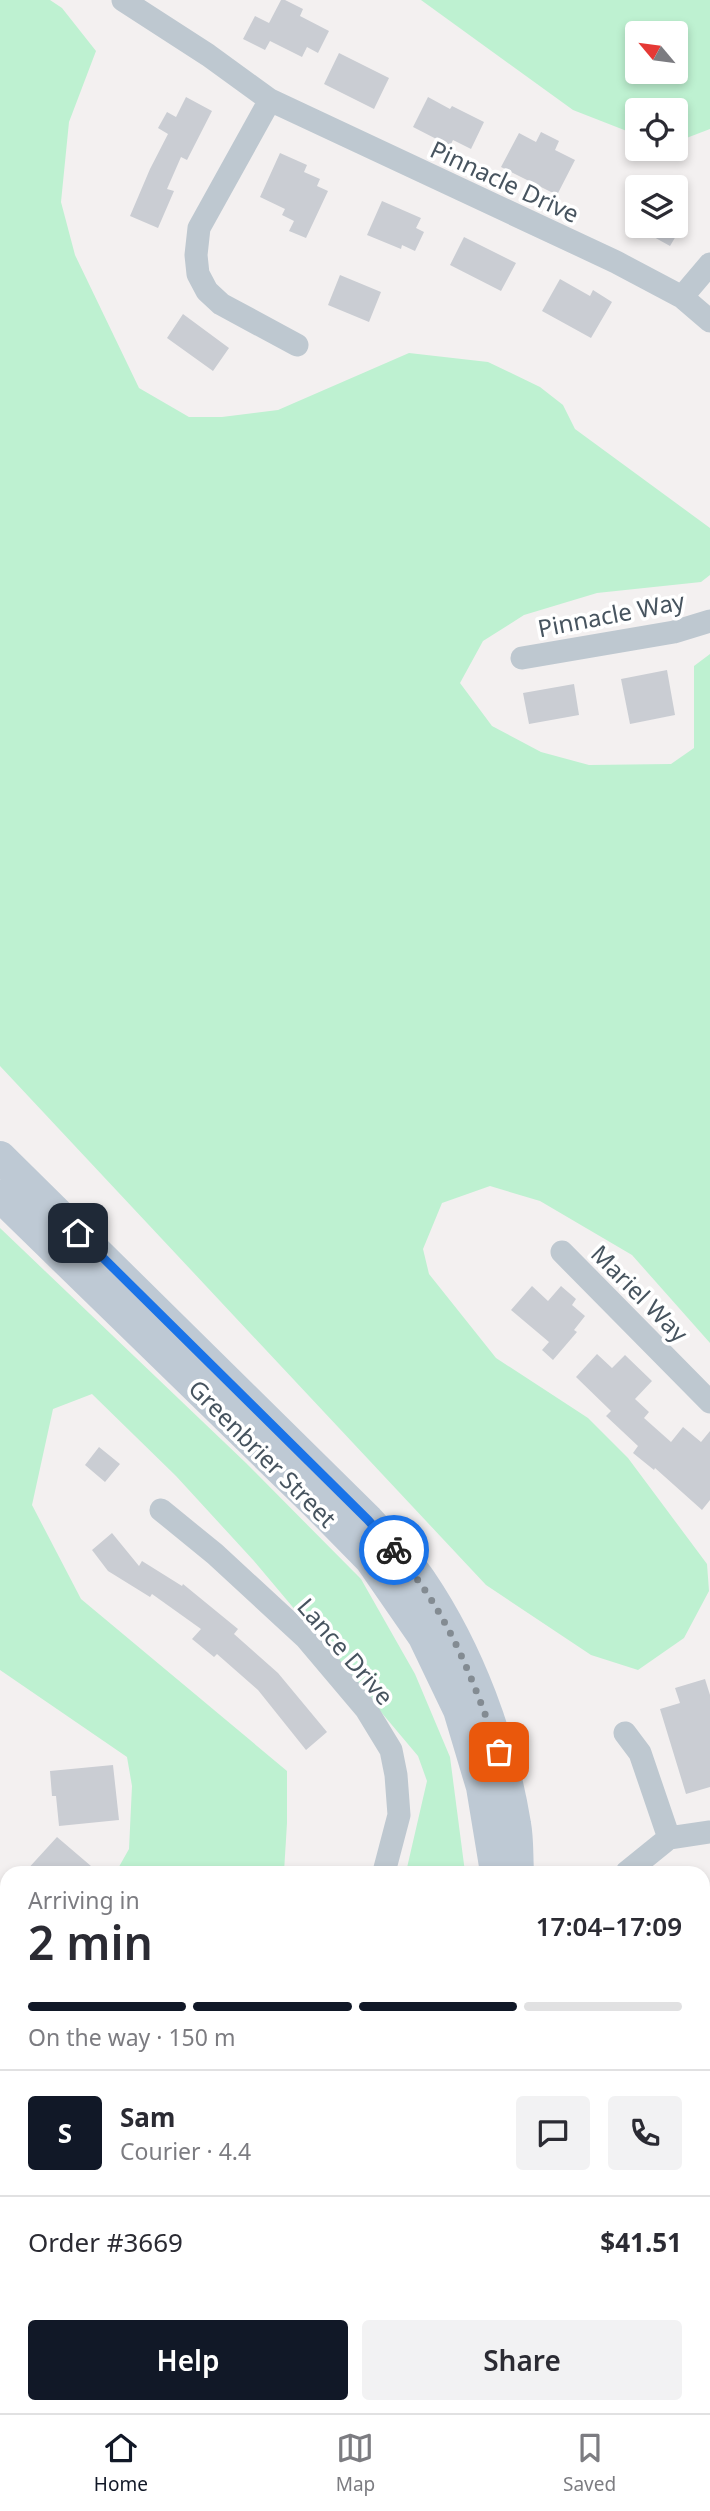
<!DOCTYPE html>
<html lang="en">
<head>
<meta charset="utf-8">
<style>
  body { margin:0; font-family:"Noto Sans",sans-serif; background:#f2f2f3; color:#2b2b33; height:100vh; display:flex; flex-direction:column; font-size:26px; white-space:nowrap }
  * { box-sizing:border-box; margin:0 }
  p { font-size:23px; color:#7c7c81 }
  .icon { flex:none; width:38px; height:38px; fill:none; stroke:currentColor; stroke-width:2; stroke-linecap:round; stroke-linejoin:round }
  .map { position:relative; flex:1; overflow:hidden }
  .details { position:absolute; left:0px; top:1866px; width:710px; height:548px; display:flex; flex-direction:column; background:#fff; border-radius:21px 21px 0 0; box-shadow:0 4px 10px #0003 }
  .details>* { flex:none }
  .needle { width:46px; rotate:299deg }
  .controls { position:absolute; left:625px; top:21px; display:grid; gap:14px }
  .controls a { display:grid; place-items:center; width:63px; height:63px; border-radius:7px; background:#fff; box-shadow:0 4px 10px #0003; font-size:35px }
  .pin { position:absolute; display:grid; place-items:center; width:60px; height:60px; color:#fff; margin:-30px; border-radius:14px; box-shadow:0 4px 10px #0006 }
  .courier { position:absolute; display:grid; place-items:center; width:70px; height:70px; margin:-35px; border:5px solid #1a73e8; border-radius:50%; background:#fff; color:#222; box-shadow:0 2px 9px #0007 }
  .overview em { font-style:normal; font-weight:600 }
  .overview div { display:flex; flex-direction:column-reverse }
  .overview { display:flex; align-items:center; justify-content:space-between; height:119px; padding:0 28px }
  h1 { font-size:46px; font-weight:600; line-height:52px }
  .bar { display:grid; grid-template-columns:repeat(4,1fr); gap:10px 7px; align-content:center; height:84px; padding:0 28px }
  .bar i { height:9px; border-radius:5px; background:#e1e1e2 }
  .bar .active { background:#111827 }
  .bar p { grid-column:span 4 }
  .line { display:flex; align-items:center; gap:18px; padding:0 28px; border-top:2px solid #e1e1e2 }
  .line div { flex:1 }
  .round { display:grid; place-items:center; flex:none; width:74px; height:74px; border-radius:7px; background:#f2f2f3 }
  .cta { display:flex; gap:14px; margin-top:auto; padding:14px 28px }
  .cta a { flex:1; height:80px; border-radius:7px; background:#111827; color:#fff; font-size:28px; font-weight:600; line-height:80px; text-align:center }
  .cta a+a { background:#f2f2f3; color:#2b2b33 }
  .dock { display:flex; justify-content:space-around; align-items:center; height:98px; border-top:2px solid #e1e1e2; background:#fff; font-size:19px; color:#7c7c81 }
  .dock a { display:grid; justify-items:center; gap:4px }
  .dock .active { color:#111827 }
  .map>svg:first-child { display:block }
  .green { fill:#bef1d1; fill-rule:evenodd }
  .building { fill:#cacdd3 }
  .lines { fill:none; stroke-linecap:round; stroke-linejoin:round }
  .minor { stroke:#bec8d0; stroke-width:23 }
  .secondary { stroke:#bec9d4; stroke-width:32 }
  .done { stroke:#838b92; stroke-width:7; stroke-dasharray:0 12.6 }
  .route { stroke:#1a73e8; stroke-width:9 }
  .labels { text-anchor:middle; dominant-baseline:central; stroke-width:7; stroke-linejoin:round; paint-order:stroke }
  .street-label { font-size:24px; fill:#47545f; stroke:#fff }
</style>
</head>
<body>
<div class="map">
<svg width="710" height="2413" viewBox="0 0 710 2413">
  <rect width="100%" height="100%" fill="#f3f0f0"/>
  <path class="green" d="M0 0H50L62 8 96 51 69 122 61 202 75 255 139 388 189 417H222L278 410 409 353 488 362 540 387 563 405 575 429 710 528V575L701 582 597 593 524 615 483 641 460 683 492 726 541 752 589 765 671 764 694 748V666L710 654V1343L632 1255 540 1201 490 1186 442 1203 423 1249 429 1274 496 1358 588 1418 628 1458 707 1564 709 1591 684 1638 638 1670 591 1655 486 1585 0 1066Z
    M421 0H710V129L676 142V110H637V135L573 110ZM676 33V72H637V33Z
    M0 1228 246 1463 361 1579 415 1674 450 1757 465 1872H406L427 1781 418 1756 254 1561 176 1476 92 1394 53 1409 32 1505 81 1599 287 1771V1823L284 1872H116L129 1849 132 1786 127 1757 0 1670Z
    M710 1889V2413H375L378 2406H704V1890Z
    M7 1998V2406H62L61 2413H0V2015Z"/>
  <path class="building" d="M281 0H285L303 9 300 16 329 31 318 53 307 47 302 57 270 41 265 50 243 39 255 16 269 23Z
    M339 53 389 78 374 109 324 84Z
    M186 97 212 111 187 160 181 157 167 189 174 191 158 228 130 216 150 169 168 134 158 128 167 112 176 117Z
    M428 97 450 109 452 106 484 122 471 149 453 140 450 146 413 127Z
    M541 132 559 141 555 150 575 160 557 195 501 167 519 133 536 142Z
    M280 153 307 165 304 172 320 179 317 186 328 191 306 238 289 231 294 221 282 215 285 209 260 197Z
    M382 201 421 218 416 228 424 232 415 251 402 245 401 249 367 235Z
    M634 226H682L670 246Z
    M464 237 516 263 501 291 450 265Z
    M340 275 381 292 369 322 328 305Z
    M560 279 590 296 593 290 612 302 591 338 542 311Z
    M183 314 229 348 213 371 167 338Z
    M667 670 675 715 630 724 621 679Z
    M574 684 579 715 529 724 523 693Z
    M532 1286 548 1301 561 1286 576 1299 572 1305 585 1316 574 1330 577 1332 553 1360 542 1350 549 1342 511 1310Z
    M597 1354 612 1368 625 1355 652 1381 635 1399 649 1412 644 1418 671 1442 683 1427 701 1442 710 1431V1500L702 1510 655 1468 654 1470 633 1453 638 1446 606 1416 611 1411 576 1377Z
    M99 1447 120 1464 105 1482 85 1465Z
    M112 1533 139 1566 142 1561 182 1586 183 1584 238 1629 234 1634 278 1673 327 1732 306 1750 258 1690 217 1654 214 1657 192 1639 201 1629 152 1594 150 1597 108 1571 92 1550Z
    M705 1679 710 1695V1787L686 1794 660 1709 680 1703 675 1688Z
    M113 1765 119 1820 59 1826 56 1796H52L50 1771Z
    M57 1837 98 1872H25Z"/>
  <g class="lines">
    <path class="minor" d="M123 0 208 55 270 100 616 262 682 297 710 321
      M270 100 199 228 196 255 198 274 207 291 221 304 297 345
      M682 297 710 264
      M522 658 674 632 710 621
      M562 1252 710 1402
      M161 1510 215 1554 306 1638 366 1709 391 1750 396 1775 399 1815 384 1872
      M625 1733 640 1753 669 1838
      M627 1872 669 1838 710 1832
      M185 2413 187 2406"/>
    <path class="secondary" d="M0 1157 368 1520C385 1539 406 1559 421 1581 469 1652 501 1739 515 1824 518 1840 517 1857 518 1872
      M0 1196 315 1503 370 1559 424 1637 459 1710 482 1787 496 1872
      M322 2413 324 2406
      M357 2413 361 2406"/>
  </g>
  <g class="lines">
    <path class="done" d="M394 1550C449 1613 471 1675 499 1752"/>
    <path class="route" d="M78 1233 368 1520 394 1550"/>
  </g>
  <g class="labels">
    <g class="street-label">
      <text transform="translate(505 181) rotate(25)">Pinnacle Drive</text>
      <text transform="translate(611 614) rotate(-11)">Pinnacle Way</text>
      <text transform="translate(640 1293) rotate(45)">Mariel Way</text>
      <text transform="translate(263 1453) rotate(45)">Greenbrier Street</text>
      <text transform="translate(346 1651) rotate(49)">Lance Drive</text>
    </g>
  </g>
</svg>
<div class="controls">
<a><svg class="needle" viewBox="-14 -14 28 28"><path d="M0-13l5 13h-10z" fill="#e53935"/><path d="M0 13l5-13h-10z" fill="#7c7c81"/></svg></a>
<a><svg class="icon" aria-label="locate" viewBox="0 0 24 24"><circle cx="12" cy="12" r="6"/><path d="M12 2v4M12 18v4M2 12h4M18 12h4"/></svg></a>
<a><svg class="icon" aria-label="layers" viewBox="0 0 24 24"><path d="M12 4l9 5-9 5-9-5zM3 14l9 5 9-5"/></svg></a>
</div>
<div class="pin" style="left:499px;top:1752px;background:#ea580c"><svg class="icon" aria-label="bag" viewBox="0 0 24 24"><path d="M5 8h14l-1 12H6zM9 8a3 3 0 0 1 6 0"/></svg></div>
<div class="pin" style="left:78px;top:1233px;background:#1f2937"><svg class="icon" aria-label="home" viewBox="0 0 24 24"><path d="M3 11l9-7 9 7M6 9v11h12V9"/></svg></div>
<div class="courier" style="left:394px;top:1550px"><svg class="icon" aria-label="bike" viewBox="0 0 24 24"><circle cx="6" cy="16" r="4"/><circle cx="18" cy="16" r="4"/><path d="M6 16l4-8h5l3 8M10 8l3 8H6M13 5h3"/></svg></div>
<section class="details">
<div class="overview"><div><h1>2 min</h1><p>Arriving in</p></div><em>17:04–17:09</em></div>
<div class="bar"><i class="active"></i><i class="active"></i><i class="active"></i><i></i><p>On the way · 150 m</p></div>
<div class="line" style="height:126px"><b class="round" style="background:#111827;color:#fff">S</b><div><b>Sam</b><p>Courier · 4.4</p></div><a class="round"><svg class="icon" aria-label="chat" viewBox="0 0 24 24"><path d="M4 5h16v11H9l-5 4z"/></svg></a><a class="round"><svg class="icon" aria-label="phone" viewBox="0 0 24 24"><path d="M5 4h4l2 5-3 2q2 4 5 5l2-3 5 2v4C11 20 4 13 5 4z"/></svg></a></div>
<div class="line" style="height:91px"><div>Order #3669</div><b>$41.51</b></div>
<div class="cta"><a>Help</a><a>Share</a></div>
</section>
</div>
<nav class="dock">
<a class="active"><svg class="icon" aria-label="home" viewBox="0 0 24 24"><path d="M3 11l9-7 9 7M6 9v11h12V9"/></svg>Home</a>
<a><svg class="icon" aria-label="map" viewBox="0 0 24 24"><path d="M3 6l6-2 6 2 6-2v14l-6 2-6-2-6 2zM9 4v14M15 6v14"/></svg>Map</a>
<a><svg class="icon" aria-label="saved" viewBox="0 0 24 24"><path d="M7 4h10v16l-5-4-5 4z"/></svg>Saved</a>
</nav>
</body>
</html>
